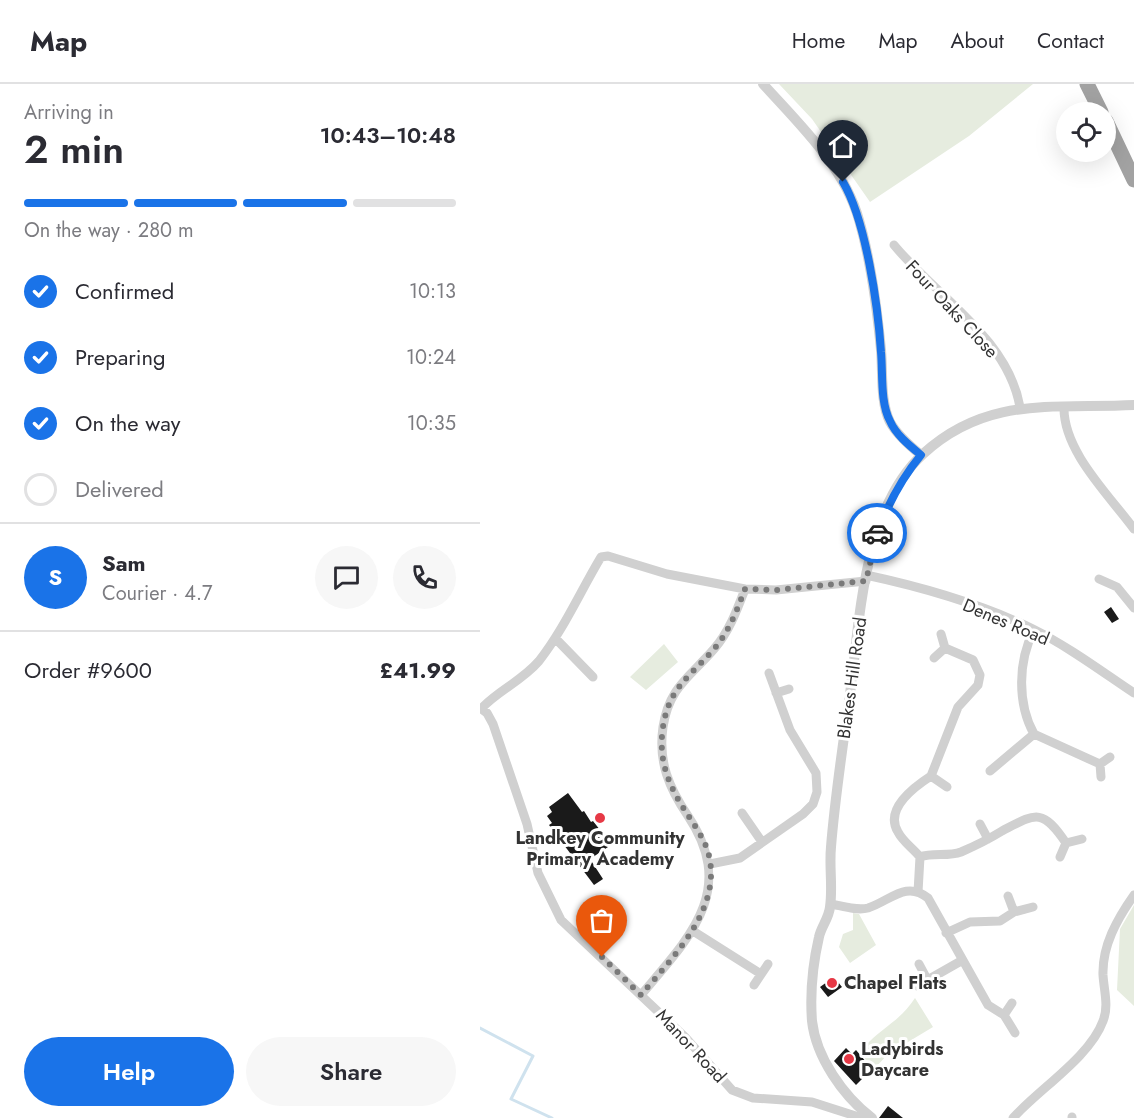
<!DOCTYPE html>
<html lang="en">
<head>
<meta charset="utf-8">
<style>
  body { margin:0; font-family:Jost,sans-serif; background:#f7f7f7; color:#2b2b33; height:100vh; display:flex; flex-direction:column; font-size:22px; white-space:nowrap }
  * { box-sizing:border-box; margin:0 }
  p { font-size:20px; color:#7c7c81 }
  .icon { flex:none; width:33px; height:33px; fill:none; stroke:currentColor; stroke-width:2; stroke-linecap:round; stroke-linejoin:round }
  .map { position:relative; flex:1; overflow:hidden }
  .side { display:flex; flex-direction:column; background:#fff; width:480px }
  .side>* { flex:none }
  .controls { position:absolute; left:576px; top:18px; display:grid; gap:12px }
  .controls a { display:grid; place-items:center; width:60px; height:60px; border-radius:50%; background:#fff; box-shadow:0 6px 24px #0002; font-size:30px }
  .pin { position:absolute; display:grid; place-items:center; width:51px; height:51px; color:#fff; margin:-62px -26px; border-radius:50% 50% 50% 0; rotate:-45deg; box-shadow:0 0 6px #0007 }
  .pin .icon { rotate:45deg }
  .courier { position:absolute; display:grid; place-items:center; width:60px; height:60px; margin:-30px; border:4px solid #1a73e8; border-radius:50%; background:#fff; color:#222; box-shadow:0 2px 8px #0007 }
  .summary em { font-style:normal; font-weight:600 }
  .summary div { display:flex; flex-direction:column-reverse }
  .summary { display:flex; align-items:center; justify-content:space-between; height:102px; padding:0 24px }
  h1 { font-size:39px; font-weight:600; line-height:45px }
  .bar { display:grid; grid-template-columns:repeat(4,1fr); gap:9px 6px; align-content:center; height:72px; padding:0 24px }
  .bar i { height:8px; border-radius:4px; background:#e1e1e2 }
  .bar .current { background:#1a73e8 }
  .bar p { grid-column:span 4 }
  .line { display:flex; align-items:center; gap:15px; padding:0 24px; border-top:2px solid #e1e1e2 }
  .line div { flex:1 }
  .round { display:grid; place-items:center; flex:none; width:63px; height:63px; border-radius:32px; background:#f7f7f7 }
  ol { padding:0 24px; list-style:none }
  li { display:flex; align-items:center; gap:18px; height:66px }
  li p { margin-inline-start:auto }
  li .icon { padding:6px; border-radius:50%; background:#1a73e8; color:#fff; stroke-width:4 }
  li:last-child { color:#7c7c81 }
  li i { width:33px; height:33px; border:3px solid #e1e1e2; border-radius:50% }
  .action { display:flex; gap:12px; margin-top:auto; padding:12px 24px }
  .action a { flex:1; height:69px; border-radius:36px; background:#1a73e8; color:#fff; font-size:24px; font-weight:600; line-height:69px; text-align:center }
  .action a+a { background:#f7f7f7; color:#2b2b33 }
  header { display:flex; align-items:center; gap:36px; box-sizing:border-box; height:84px; padding:0 30px; background:#fff; border-bottom:2px solid #e1e1e2 }
  header strong { font-size:28px }
  nav { display:flex; gap:33px; margin-inline-start:auto; font-size:21px }
  main { display:flex; flex:1; min-height:0 }
  .map>svg:first-child { display:block }
  .green { fill:#e6ecdf }
  .lines { fill:none; stroke-linecap:round; stroke-linejoin:round }
  .stream { stroke:#cfe2ee; stroke-width:3 }
  .building { fill:#1a1a1a }
  .minor { stroke:#d0d0d0; stroke-width:9 }
  .tertiary { stroke:#d0d0d0; stroke-width:10 }
  .trunk { stroke:#a2a2a2; stroke-width:15 }
  .done { stroke:#7a7a7a; stroke-width:6; stroke-dasharray:0 10.8 }
  .route { stroke:#1a73e8; stroke-width:8 }
  .poi-dot { fill:#e63946; stroke:#fff; stroke-width:2 }
  .labels { text-anchor:middle; dominant-baseline:central; stroke-width:6; stroke-linejoin:round; paint-order:stroke }
  .street-label { font-size:18px; fill:#333; stroke:#fff }
  .poi-label { font-size:18px; font-weight:bold; fill:#333; stroke:#fff; text-anchor:start }
</style>
</head>
<body>
<header>
<strong>Map</strong>
<nav><a>Home</a><a>Map</a><a>About</a><a>Contact</a></nav>
</header>
<main>
<section class="side">
<div class="summary"><div><h1>2 min</h1><p>Arriving in</p></div><em>10:43–10:48</em></div>
<div class="bar"><i class="current"></i><i class="current"></i><i class="current"></i><i></i><p>On the way · 280 m</p></div>
<ol>
<li><svg class="icon" aria-label="check" viewBox="0 0 24 24"><path d="M5 12l5 5 9-10"/></svg>Confirmed<p>10:13</p></li>
<li><svg class="icon" aria-label="check" viewBox="0 0 24 24"><path d="M5 12l5 5 9-10"/></svg>Preparing<p>10:24</p></li>
<li><svg class="icon" aria-label="check" viewBox="0 0 24 24"><path d="M5 12l5 5 9-10"/></svg>On the way<p>10:35</p></li>
<li><i></i>Delivered</li>
</ol>
<div class="line" style="height:108px"><b class="round" style="background:#1a73e8;color:#fff">S</b><div><b>Sam</b><p>Courier · 4.7</p></div><a class="round"><svg class="icon" aria-label="chat" viewBox="0 0 24 24"><path d="M4 5h16v11H9l-5 4z"/></svg></a><a class="round"><svg class="icon" aria-label="phone" viewBox="0 0 24 24"><path d="M5 4h4l2 5-3 2q2 4 5 5l2-3 5 2v4C11 20 4 13 5 4z"/></svg></a></div>
<div class="line" style="height:78px"><div>Order #9600</div><b>£41.99</b></div>
<div class="action"><a>Help</a><a>Share</a></div>
</section>
<div class="map">
<svg width="654" height="1034" viewBox="0 0 654 1034">
  <rect width="100%" height="100%" fill="#fff"/>
  <path class="green" d="M299 0H553L489 52 390 118 332 35Z
    M184 560 198 578 166 606 150 593Z
    M654 821V922L637 906 640 845Z
    M373 829 379 830 396 861 370 879 359 863 363 850 373 846Z
    M435 914 453 943 408 970 395 984 385 975V962C403 943 421 936 435 914Z"/>
  <g class="lines">
    <path class="stream" d="M0 944 53 972 31 1015 72 1034"/>
  </g>
  <path class="building" d="M631 523 639 535 632 539 624 528Z
    M88 709 102 728 104 727 111 738 113 737 124 751 121 753 128 763 110 775 123 795 114 801 69 741 72 739 67 732 72 728 69 723Z
    M354 893 362 903 348 913 340 903Z
    M366 964 372 970 376 966 392 985 376 1001 354 977Z
    M408 1022 423 1034H399Z"/>
  <g class="lines">
    <path class="minor" d="M414 161C456 212 528 254 540 323
      M584 323C583 367 629 411 654 445
      M386 491C442 503 501 520 553 545 589 563 621 587 654 609
      M619 495 637 503 654 524
      M75 554 113 593
      M454 574 465 564 461 550
      M296 609 309 605
      M0 624 7 629 13 640 47 740 58 789 81 836 205 953 252 1006 273 1014 332 1018 382 1034
      M1 625C17 607 42 597 59 577 84 545 100 508 121 473L128 472 187 490 265 505 296 506 386 497
      M554 650 620 680 630 673
      M620 680 621 693
      M510 687 554 650C537 619 538 577 554 546
      M451 692 478 623 498 601 500 591 493 576 465 564
      M262 729 282 758
      M500 740 508 755
      M440 773C453 768 468 773 481 768 495 762 509 755 522 747 555 730 562 723 586 759
      M580 773 586 759 602 755
      M230 780 260 774 323 730 333 720 337 708 336 689 310 646 289 589
      M438 808 440 773C433 764 423 758 418 748 404 725 434 703 451 692L467 703
      M528 812 534 828
      M351 820C362 822 377 827 388 824 410 817 426 796 448 814L508 921 524 931 535 949
      M213 847 281 890
      M466 849 490 838 520 837 534 828 553 823
      M439 880 447 895
      M274 901 288 880
      M437 902 481 877
      M161 911C209 854 258 807 208 732 189 704 178 678 183 643 189 603 210 593 234 565 249 548 257 526 265 505
      M524 931 532 919
      M533 1034C559 1005 610 973 623 937 629 922 624 907 623 891 622 862 637 835 654 811
      M592 1034V1033"/>
    <path class="tertiary" d="M283 0C319 40 364 82 379 136 391 177 397 224 401 266 403 288 400 318 410 338 417 351 430 362 441 371
      M392 1034C363 1012 336 973 332 937 330 910 333 879 339 853 341 843 349 834 350 823 353 803 349 783 351 763 355 712 363 661 370 610 380 535 383 425 443 370 507 311 575 325 654 321"/>
    <path class="trunk" d="M607 0 621 28
      M626 37 654 96"/>
  </g>
  <g class="lines">
    <path class="done" d="M122 873 161 911C193 873 244 823 228 768 224 754 214 741 206 728 188 701 178 675 183 643 189 603 210 593 234 565 249 548 257 526 265 505L296 506 386 497 397 449"/>
    <path class="route" d="M363 98C386 137 398 222 401 268 403 290 400 318 410 337 416 351 430 362 441 371 421 395 408 420 397 449"/>
  </g>
  <g class="poi-dot">
    <circle cx="120" cy="734" r="6"/>
    <circle cx="352" cy="899" r="6"/>
    <circle cx="369" cy="975" r="6"/>
  </g>
  <g class="labels">
    <g class="street-label">
      <text transform="translate(472 225) rotate(47)">Four Oaks Close</text>
      <text transform="translate(526 538) rotate(23)">Denes Road</text>
      <text transform="translate(372 594) rotate(-82)">Blakes Hill Road</text>
      <text transform="translate(211 962) rotate(47)">Manor Road</text>
    </g>
    <g class="poi-label">
      <text x="120" y="754" text-anchor="middle">Landkey Community<tspan x="120" dy="21">Primary Academy</tspan></text>
      <text x="364" y="899">Chapel Flats</text>
      <text x="381" y="965">Ladybirds<tspan x="381" dy="21">Daycare</tspan></text>
    </g>
  </g>
</svg>
<div class="controls">
<a><svg class="icon" aria-label="locate" viewBox="0 0 24 24"><circle cx="12" cy="12" r="6"/><path d="M12 2v4M12 18v4M2 12h4M18 12h4"/></svg></a>
</div>
<div class="pin" style="left:122px;top:873px;background:#ea580c"><svg class="icon" aria-label="bag" viewBox="0 0 24 24"><path d="M5 8h14l-1 12H6zM9 8a3 3 0 0 1 6 0"/></svg></div>
<div class="pin" style="left:363px;top:98px;background:#1f2937"><svg class="icon" aria-label="home" viewBox="0 0 24 24"><path d="M3 11l9-7 9 7M6 9v11h12V9"/></svg></div>
<div class="courier" style="left:397px;top:449px"><svg class="icon" aria-label="car" viewBox="0 0 24 24"><path d="M5 17H2v-5l4-1 3-4h7l3 4 3 1v5h-3M9 17h6M6 11h13"/><circle cx="7" cy="17" r="2"/><circle cx="17" cy="17" r="2"/></svg></div>
</div>
</main>
</body>
</html>
